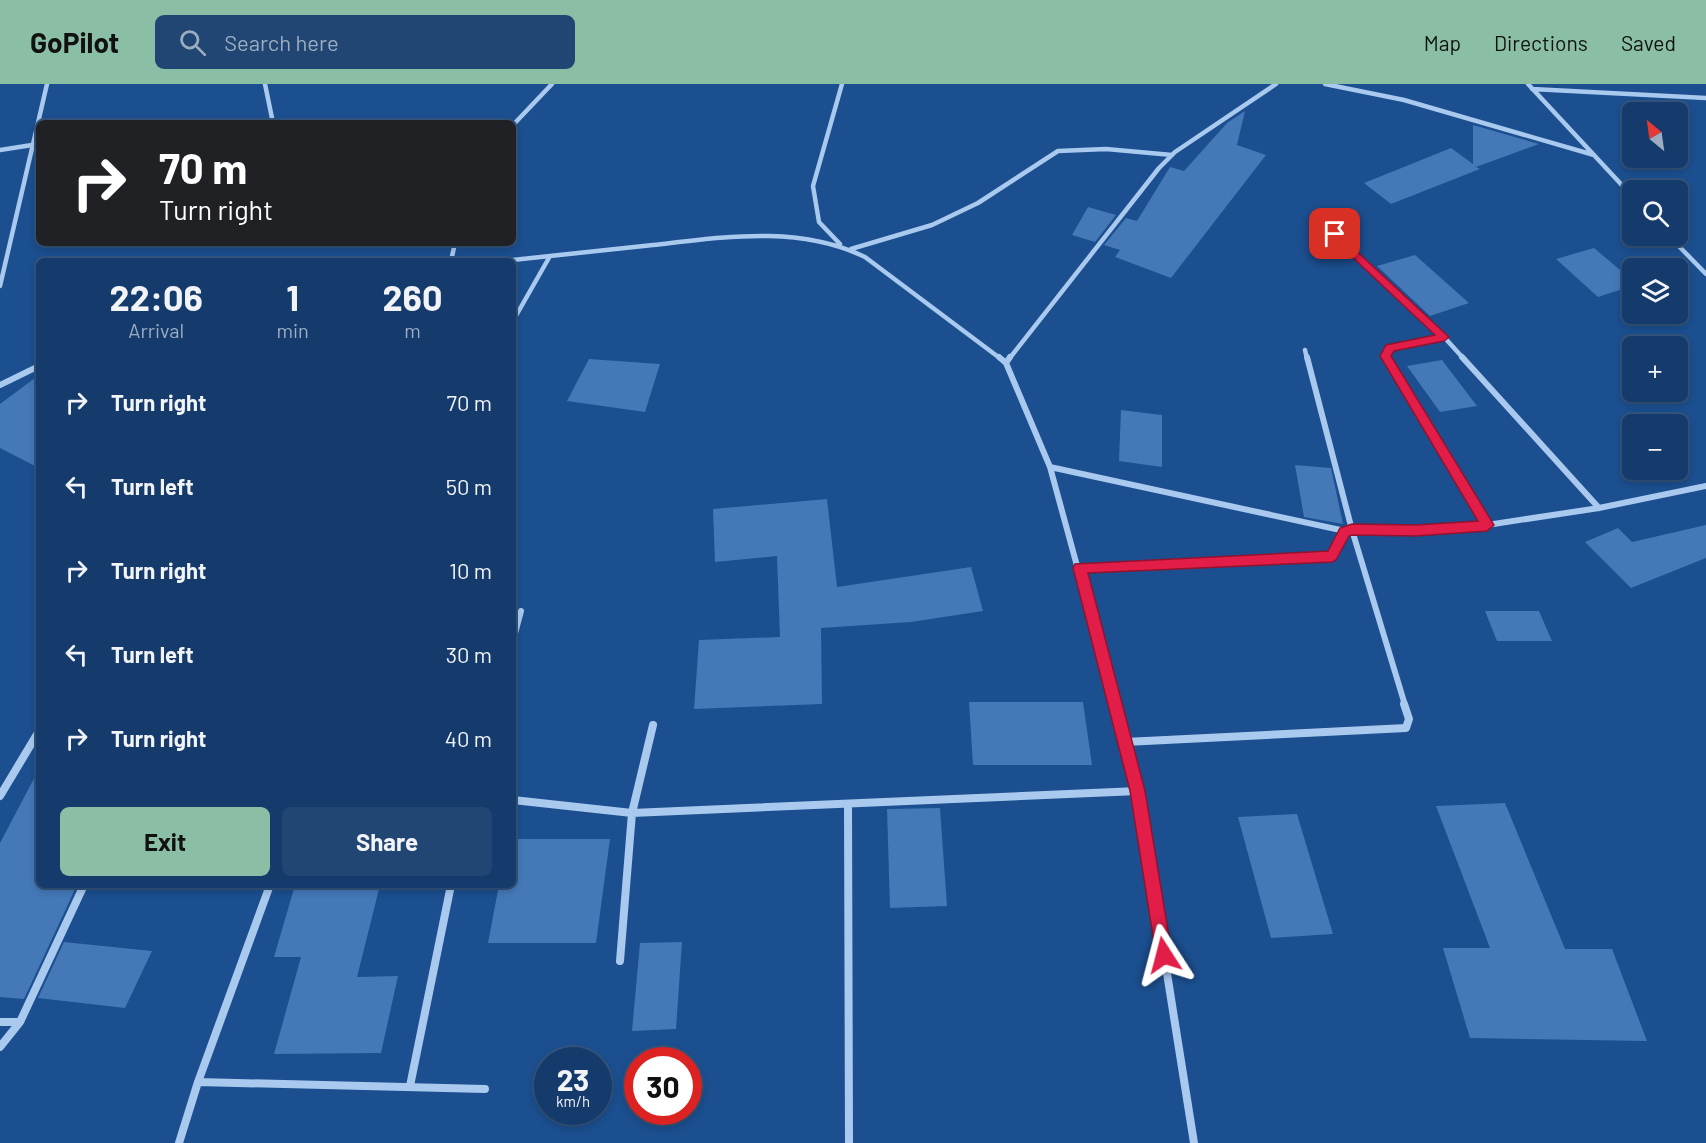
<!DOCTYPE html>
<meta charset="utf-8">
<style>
body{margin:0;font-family:Barlow,sans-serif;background:#214673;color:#f1f3f6;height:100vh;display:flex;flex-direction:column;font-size:22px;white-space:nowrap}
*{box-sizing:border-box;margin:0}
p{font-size:20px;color:#9dadc1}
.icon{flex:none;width:33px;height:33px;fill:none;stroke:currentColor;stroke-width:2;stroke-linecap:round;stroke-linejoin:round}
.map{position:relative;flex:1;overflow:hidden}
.details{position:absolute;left:36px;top:174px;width:480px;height:630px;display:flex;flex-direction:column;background:#143b6b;border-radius:9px;box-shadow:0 3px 9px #0003,0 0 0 2px #33557e}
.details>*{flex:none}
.guide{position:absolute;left:36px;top:36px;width:480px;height:126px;border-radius:9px;box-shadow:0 3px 9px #0003,0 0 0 2px #33557e;background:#202124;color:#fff;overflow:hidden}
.needle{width:39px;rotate:331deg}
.buttons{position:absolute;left:1622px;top:18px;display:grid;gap:12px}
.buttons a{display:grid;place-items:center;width:66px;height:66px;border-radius:9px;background:#143b6b;box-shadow:0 3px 9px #0003,0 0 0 2px #33557e;font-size:30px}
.speed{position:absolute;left:534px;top:963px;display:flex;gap:12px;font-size:30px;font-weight:700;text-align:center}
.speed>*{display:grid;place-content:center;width:78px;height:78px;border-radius:50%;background:#143b6b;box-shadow:0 3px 9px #0003,0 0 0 2px #33557e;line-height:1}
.speed small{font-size:15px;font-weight:400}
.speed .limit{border:9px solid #d22;background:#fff;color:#111}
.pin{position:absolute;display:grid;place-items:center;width:51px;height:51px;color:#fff;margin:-26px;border-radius:12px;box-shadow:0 3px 9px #0006}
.me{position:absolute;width:66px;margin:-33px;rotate:351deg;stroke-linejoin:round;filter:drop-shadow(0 0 4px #0008)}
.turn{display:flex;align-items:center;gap:21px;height:126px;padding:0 24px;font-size:27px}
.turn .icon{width:78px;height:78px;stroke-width:2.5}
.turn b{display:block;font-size:42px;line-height:51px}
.eta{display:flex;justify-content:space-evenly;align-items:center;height:102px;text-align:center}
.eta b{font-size:36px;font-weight:700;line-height:42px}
.primary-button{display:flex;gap:12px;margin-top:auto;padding:12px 24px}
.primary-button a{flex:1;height:69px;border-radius:9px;background:#8abfa5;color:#111;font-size:24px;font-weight:700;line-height:69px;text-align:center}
.primary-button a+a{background:#214673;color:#f1f3f6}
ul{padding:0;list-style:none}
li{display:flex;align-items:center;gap:18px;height:84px;padding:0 24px}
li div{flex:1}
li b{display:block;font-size:22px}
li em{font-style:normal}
header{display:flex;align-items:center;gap:36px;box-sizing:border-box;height:84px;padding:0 30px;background:#8abfa5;color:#111}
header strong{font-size:28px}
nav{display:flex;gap:33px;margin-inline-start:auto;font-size:21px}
.search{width:420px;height:54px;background:#214673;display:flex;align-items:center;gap:15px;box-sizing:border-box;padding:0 21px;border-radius:9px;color:#9dadc1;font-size:22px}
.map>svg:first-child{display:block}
.building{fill:#4478b7}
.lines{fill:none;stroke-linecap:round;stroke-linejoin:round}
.service{stroke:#a9c9ee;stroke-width:4.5}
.minor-far2{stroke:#a9c9ee;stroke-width:4.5}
.minor-far1{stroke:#a9c9ee;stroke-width:6}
.minor{stroke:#a9c9ee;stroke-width:8}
.route{fill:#e11d48;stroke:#92132f;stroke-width:1.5}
</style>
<header>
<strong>GoPilot</strong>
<div class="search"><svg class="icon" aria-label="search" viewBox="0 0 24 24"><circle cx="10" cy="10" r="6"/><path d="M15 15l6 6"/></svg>Search here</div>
<nav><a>Map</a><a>Directions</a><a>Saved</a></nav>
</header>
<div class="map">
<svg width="1706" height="1059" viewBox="0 0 1706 1059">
<rect width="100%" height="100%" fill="#1b4f8f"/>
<path class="building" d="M1245,27L1237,61L1266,71L1171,194L1115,173L1120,166L1104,161L1126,134L1137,137L1170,83L1184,87L1227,39Z
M1473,41L1539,60L1476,83L1480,85L1391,120L1364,99L1451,64L1473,80Z
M1088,123L1116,131L1095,158L1072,151Z
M1594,164L1632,196V202L1598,213L1556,175Z
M1415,171L1469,219L1430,232L1377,182Z
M589,275L660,280L645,328L567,317Z
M1442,276L1477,322L1440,328L1407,282Z
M39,291V384L0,364V320Z
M1121,326L1162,331V383L1119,377Z
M1295,381L1331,384L1343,440L1304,433Z
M827,415L837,503L971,483L983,527L911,538L821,544L822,620L694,625L699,556L780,553L777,472L715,478L713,425Z
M1706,441V474L1631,504L1585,458L1618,444L1632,458Z
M1485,527H1539L1552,557H1497Z
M969,618H1083L1092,681H973Z
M39,685V801H77L24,915L0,913V759Z
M1505,719L1565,865H1612L1647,957L1470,954L1443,864H1490L1436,722Z
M940,724L947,822L890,824L887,725Z
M1297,730L1333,850L1271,854L1238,733Z
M513,755H610L596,859H488L499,801H513Z
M295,801H380L357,893L398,892L381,969L274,970L301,873H274Z
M64,858L152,867L125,924L38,914Z
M682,858L676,945L632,947L640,859Z"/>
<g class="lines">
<path class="service" d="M1080,484L1332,472L1345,447"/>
<path class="minor-far2" d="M265,0L273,39
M1325,0L1404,16L1594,71
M1528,0L1632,112
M1532,5L1706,14
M513,41L552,0
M0,66L32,61
M1319,137L1444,253L1464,275
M1669,152L1706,190
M840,160L819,138L813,102L842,0
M851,165L932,141L978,119L1058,67L1106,65L1172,71
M451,177L455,159
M503,177C553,172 603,166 653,161C725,153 798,141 865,173L1001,275
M0,202L47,0
M513,237L550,172
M1305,266L1307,275
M1009,275L1159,84L1175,68L1276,0
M1388,275L1386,272L1390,264L1444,253"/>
<path class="minor-far1" d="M999,273L1006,279L1050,383L1115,621
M1307,273L1352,446L1405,621
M1387,273L1487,441
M1462,273L1599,424
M1006,279L1010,273
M0,301L39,282
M1050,383L1345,447L1487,441L1599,424L1706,402
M513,557L521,527"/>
<path class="minor" d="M1114,620L1138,707L1194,1059
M1125,658L1406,644L1409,635L1404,620
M0,712L39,647
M513,716L632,729L1138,707
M848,720L849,1059
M620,877L632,729L653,641
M0,938H20L0,963
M20,938L84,801
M198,998L485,1005
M410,1002L451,801
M179,1059L198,998L270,801"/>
</g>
<path class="route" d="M1335,147L1449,253L1444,257L1394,267L1391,272L1494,441L1487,447L1416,452L1352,451L1349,452L1336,476L1332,478L1088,489L1145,707L1172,871L1170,877L1164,880L1158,877L1156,871L1130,707L1073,484L1075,480L1328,467L1340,444L1352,440L1416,441L1478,437L1380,272L1386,261L1435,251L1331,153V148Z"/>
</svg>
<div class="buttons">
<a><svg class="needle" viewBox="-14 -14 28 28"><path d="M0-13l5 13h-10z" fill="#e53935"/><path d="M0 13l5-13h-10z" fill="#9dadc1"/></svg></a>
<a><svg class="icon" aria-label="search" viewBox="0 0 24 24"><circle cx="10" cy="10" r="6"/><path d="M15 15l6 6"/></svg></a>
<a><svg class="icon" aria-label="layers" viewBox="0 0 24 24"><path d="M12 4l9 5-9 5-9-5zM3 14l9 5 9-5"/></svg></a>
<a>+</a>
<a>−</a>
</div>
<div class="speed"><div>23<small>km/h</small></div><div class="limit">30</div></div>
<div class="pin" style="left:1335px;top:150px;background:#d93025"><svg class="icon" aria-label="arrive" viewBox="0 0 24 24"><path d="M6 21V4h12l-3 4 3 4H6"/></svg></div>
<svg class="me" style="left:1164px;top:871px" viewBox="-20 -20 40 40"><path d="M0-17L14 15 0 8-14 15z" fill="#e11d48" stroke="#fff" stroke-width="4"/></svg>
<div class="guide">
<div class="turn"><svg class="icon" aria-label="right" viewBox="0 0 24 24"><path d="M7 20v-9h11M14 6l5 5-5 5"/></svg><div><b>70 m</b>Turn right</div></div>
</div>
<section class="details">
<div class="eta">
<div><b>22:06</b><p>Arrival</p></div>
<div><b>1</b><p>min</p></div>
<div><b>260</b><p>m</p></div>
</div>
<ul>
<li><svg class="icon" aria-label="right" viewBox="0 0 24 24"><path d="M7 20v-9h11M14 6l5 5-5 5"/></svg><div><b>Turn right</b></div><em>70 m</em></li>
<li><svg class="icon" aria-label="left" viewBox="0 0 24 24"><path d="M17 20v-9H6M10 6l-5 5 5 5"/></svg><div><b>Turn left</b></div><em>50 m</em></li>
<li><svg class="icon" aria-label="right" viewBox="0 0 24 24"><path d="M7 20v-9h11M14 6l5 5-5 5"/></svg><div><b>Turn right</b></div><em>10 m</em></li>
<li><svg class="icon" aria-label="left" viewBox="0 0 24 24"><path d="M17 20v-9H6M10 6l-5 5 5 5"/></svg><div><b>Turn left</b></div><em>30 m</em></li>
<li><svg class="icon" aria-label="right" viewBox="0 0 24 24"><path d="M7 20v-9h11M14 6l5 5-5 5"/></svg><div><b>Turn right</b></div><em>40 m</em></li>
</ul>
<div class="primary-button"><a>Exit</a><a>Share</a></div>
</section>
</div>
